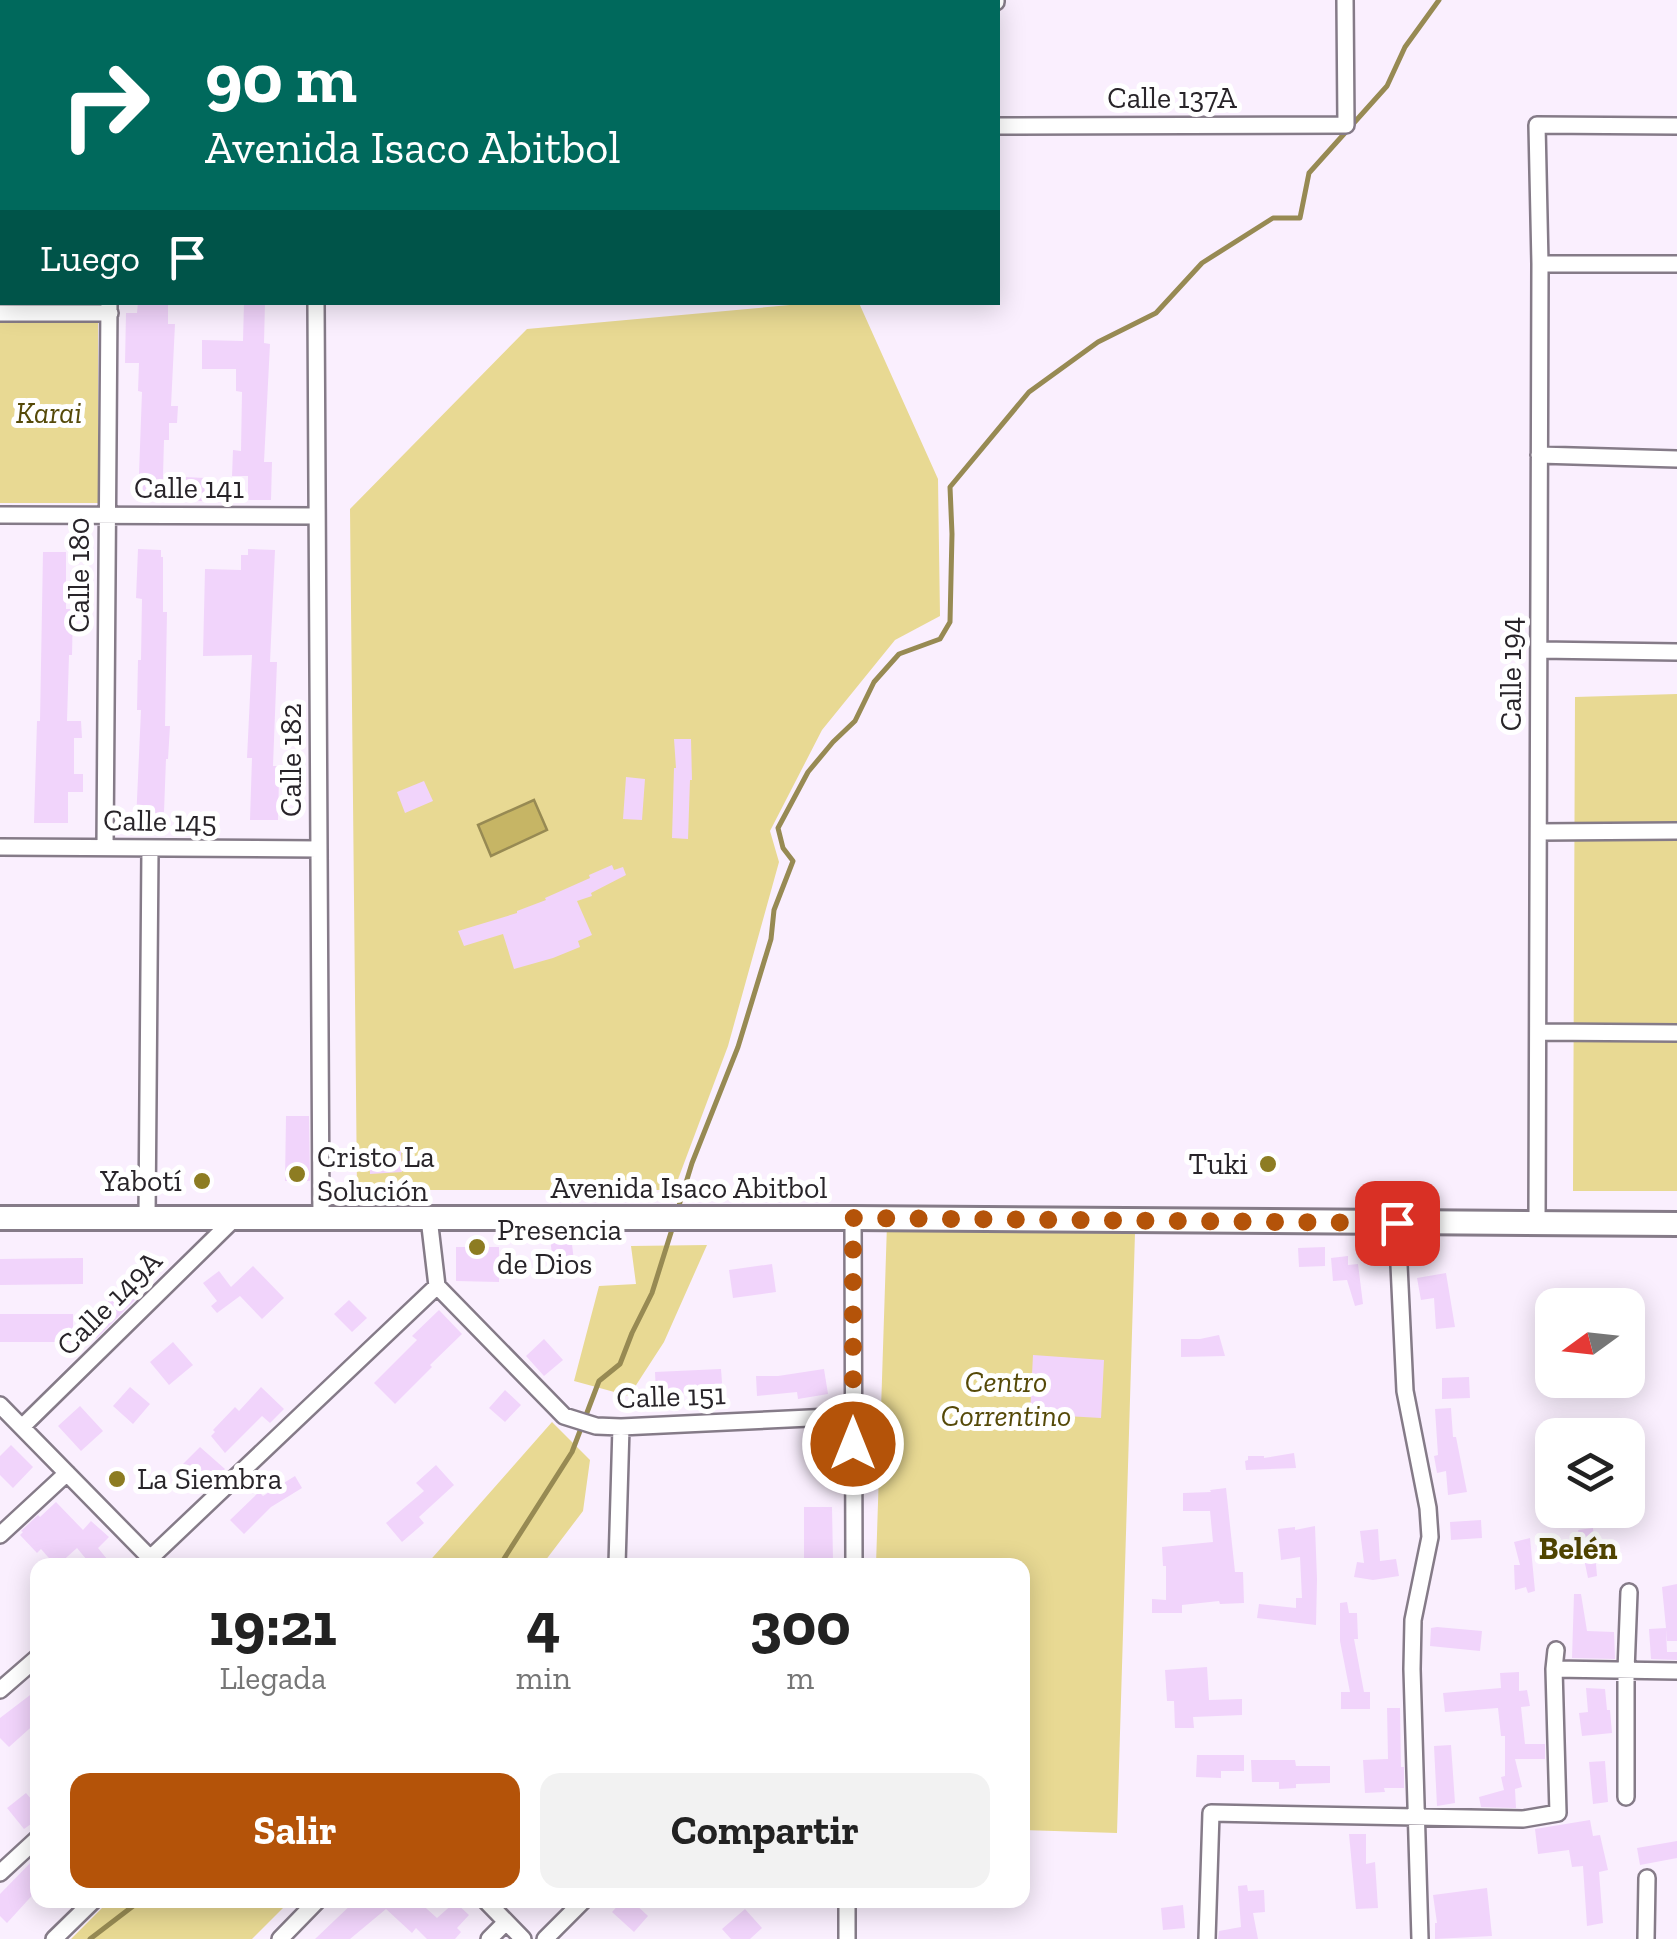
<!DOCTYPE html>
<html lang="es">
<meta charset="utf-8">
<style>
body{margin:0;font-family:"Zilla Slab",serif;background:#f2f2f2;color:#222;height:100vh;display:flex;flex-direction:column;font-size:38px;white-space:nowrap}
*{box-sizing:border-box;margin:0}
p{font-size:32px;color:#767676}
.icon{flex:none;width:55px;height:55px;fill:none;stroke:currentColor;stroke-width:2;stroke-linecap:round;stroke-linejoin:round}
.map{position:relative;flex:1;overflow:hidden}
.side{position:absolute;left:30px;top:1558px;width:1000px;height:350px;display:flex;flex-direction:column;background:#fff;border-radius:20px;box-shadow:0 5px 25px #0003}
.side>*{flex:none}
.top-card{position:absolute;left:0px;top:0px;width:1000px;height:305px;box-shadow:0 5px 25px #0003;background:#00695c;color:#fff;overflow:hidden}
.needle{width:65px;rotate:255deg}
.buttons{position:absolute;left:1535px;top:1288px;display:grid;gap:20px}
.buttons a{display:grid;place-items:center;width:110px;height:110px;border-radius:20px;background:#fff;box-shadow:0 5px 25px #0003;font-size:50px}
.pin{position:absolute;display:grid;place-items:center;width:85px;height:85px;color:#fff;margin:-42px;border-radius:20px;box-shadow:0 5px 15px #0006}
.me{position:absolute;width:110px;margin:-55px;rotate:0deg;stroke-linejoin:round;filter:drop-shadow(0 0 8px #0008)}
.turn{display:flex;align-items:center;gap:35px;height:210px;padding:0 40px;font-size:45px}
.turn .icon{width:130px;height:130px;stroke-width:2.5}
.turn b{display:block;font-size:70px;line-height:85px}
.then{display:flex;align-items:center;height:95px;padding:0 40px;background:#0003;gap:20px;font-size:38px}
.eta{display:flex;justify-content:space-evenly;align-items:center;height:170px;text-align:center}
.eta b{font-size:60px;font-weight:700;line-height:70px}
.action{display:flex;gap:20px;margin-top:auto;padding:20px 40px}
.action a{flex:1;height:115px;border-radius:20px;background:#b45309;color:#fff;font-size:40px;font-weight:700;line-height:115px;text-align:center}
.action a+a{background:#f2f2f2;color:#222}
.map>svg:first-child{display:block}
.green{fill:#e8d993}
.water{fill:#c6b565;stroke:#978a53;stroke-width:2.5}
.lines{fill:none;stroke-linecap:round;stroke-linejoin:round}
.stream{stroke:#978a53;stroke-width:5}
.building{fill:#f1d4fb}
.minor-casing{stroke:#857b88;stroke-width:20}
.secondary-casing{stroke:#857b88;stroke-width:28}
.minor{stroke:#fff;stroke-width:15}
.secondary{stroke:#fff;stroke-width:22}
.route{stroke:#b45309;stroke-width:18;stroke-dasharray:0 32.4}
.poi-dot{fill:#8d7c22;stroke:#fff;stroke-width:4}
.labels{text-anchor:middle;stroke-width:10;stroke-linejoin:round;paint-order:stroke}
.street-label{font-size:30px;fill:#282429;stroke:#fff}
.park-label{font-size:30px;font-style:italic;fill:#554908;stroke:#fff}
.poi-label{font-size:30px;fill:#282429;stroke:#fff;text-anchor:start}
.neighbourhood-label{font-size:32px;font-weight:bold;fill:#504400;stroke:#fff}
</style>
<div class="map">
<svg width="1677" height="1939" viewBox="0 0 1677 1939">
<rect width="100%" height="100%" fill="#faeffe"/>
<path class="green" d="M812,303H859L938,479L940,616L895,640L822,730L770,831L779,862L728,1046L674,1190H357L350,509L527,329Z
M0,323H98V503H0Z
M1677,694V1191H1573L1575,697Z
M887,1224L1135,1233L1117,1833L1023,1830L1022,1565H876Z
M707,1245L664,1342L629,1396L574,1381L599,1286L636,1284L631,1246Z
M552,1422L590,1460L583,1511L542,1565H426Z
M110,1900H291L252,1939H71Z"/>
<path class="water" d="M534,800L547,830L491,856L478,825Z"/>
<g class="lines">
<path class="stream" d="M677,1212L692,1163L738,1047L771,939L774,910L793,861L783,848L778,828L808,772L833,742L855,721L874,682L899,654L940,639L950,622L952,534L950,487L1029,392L1098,342L1156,313L1202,263L1273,218H1300L1309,173L1387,86L1405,47L1439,0
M500,1565L572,1452L599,1381L620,1364L632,1333L652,1293L674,1223
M90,1939L141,1900"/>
</g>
<path class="building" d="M138,302H168V324H175L171,406H178L177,423H169V440H164L163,476L205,478L204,501H138L142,392L138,391L139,363H125L126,313H137Z
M244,302H265L264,343L270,344L264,462H272L271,500H248V476H232L233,450L241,451L242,392L236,391V369H202V340L243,341Z
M138,549L161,550V557H163V612H167L165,726H170L168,759H166L164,812H159V822H136L141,710H137L138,660H141L142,599L136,598Z
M248,549L275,550L270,662H277L273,766H291L290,780L279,779L278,820H250L252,758H247L252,655L203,656L205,569L241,570V555H248Z
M43,552H66V609H73L72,655H69L67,721H81L82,738H74V774H83V792H68V823H34L37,721H40Z
M674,739H691L692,780H690L688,839L672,838L674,768H676Z
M626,777L645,779L642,820L623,819Z
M424,781L433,801L405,813L397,792Z
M612,865L614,870L623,867L626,875L591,893L592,896L577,901L592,935L578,941L580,947L553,958L514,969L503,934L464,946L458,931L517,913V911L546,900L545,898L590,878L589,875Z
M286,1116H309L310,1181H285Z
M401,1151L402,1172L370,1174L369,1152Z
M571,1236L574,1261L553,1263L550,1238Z
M456,1247H499V1282L456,1281Z
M1325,1247V1266L1299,1267L1298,1248Z
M1348,1256V1265L1358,1264L1363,1304L1355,1306L1347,1280L1333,1281L1331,1258Z
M83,1258V1284L0,1285V1259Z
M772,1264L776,1292L733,1298L729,1270Z
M253,1266L284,1298L262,1319L240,1296L217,1313L211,1306L217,1301L203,1283L219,1271L231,1287Z
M1446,1273L1455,1327L1436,1329L1434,1298L1421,1300L1417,1278Z
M123,1288L135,1300L96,1339L83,1324Z
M349,1300L367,1318L352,1332L334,1314Z
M439,1310L462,1334L430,1365L432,1367L395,1404L374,1383L417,1340L412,1336Z
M0,1314H73V1342H0Z
M1219,1335L1225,1356L1181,1357V1339H1200Z
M544,1339L563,1360L544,1376L526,1356Z
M173,1342L193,1365L169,1385L150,1362Z
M1033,1355L1104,1360L1101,1418L1030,1414Z
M721,1369L723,1396L695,1398V1393L656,1395L655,1372Z
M824,1369L828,1394L798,1399L797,1392L757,1396L756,1376H778Z
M1469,1377L1470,1398L1442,1399V1378Z
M130,1387L150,1404L133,1424L113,1406Z
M261,1387L284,1409L270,1423L262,1416L225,1453L211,1436L215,1432L213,1430L235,1407L239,1411Z
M505,1390L521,1405L505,1422L489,1408Z
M80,1406L103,1431L81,1451L58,1426Z
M1451,1408L1453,1437H1456L1467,1492L1448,1495L1446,1471L1437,1473L1434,1456L1438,1455L1435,1409Z
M11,1445L33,1467L13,1488L0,1475V1456Z
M200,1447L225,1469L205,1489L182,1465Z
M1294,1453L1296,1468L1246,1470L1245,1461L1248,1460V1456H1264V1458Z
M436,1465L454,1485L419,1517L424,1523L402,1542L386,1523L424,1491L416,1483Z
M295,1476L302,1488L271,1507L244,1534L230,1520L259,1492L263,1496Z
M1226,1488L1235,1572H1243L1244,1603L1220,1604L1219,1601L1182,1605V1613H1152V1599L1166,1600V1566H1163L1162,1547L1213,1542L1210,1511H1183V1493L1211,1492L1210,1490Z
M56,1502L83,1530L91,1521L109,1537L98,1548L112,1565H91L77,1548L58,1565H55L41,1549L37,1553L20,1535L23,1532L21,1531L38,1515L40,1517Z
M804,1507H832L833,1560H804Z
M1481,1520L1482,1538L1451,1540L1450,1522Z
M1315,1526L1317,1579L1316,1625L1257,1618L1259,1604L1296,1608V1598H1302L1300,1557L1281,1560L1278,1529L1295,1527V1530Z
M1593,1528L1597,1576L1588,1578L1578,1530Z
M1378,1529L1380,1561L1396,1559L1399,1576L1373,1580L1354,1577L1357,1562L1364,1563L1360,1531Z
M1530,1538L1535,1591L1528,1593L1526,1587L1515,1590L1514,1565H1520L1514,1542Z
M1677,1584V1641H1667L1666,1629L1667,1652H1677V1660L1651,1659L1649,1629L1666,1628L1662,1587Z
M1574,1594H1581L1587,1631L1614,1632L1615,1659L1572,1658Z
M1347,1602L1349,1613H1357L1358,1639H1354L1364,1692H1370V1709H1341V1692H1350L1340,1641V1603Z
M1437,1627L1482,1631L1480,1651L1430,1646L1431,1628Z
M1207,1667L1209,1700L1242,1699V1715L1193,1717L1194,1728H1175L1174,1701H1167L1165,1670Z
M1519,1672V1691L1527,1690L1530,1706L1521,1707L1525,1744H1545V1759H1515L1522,1787L1515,1789L1516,1808L1481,1807L1479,1797L1504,1790L1501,1777L1505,1776V1736H1501L1498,1708L1445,1712L1443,1693L1501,1688L1500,1673Z
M1586,1688L1605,1689L1607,1710H1610L1612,1733L1582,1736L1579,1713L1588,1712Z
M38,1689V1721L9,1747L0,1738V1718Z
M1387,1708H1400L1401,1767H1404V1788H1384L1385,1792L1365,1793L1363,1760L1388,1759Z
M1451,1745L1455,1803L1437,1806L1434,1746Z
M1197,1755H1244V1771H1221V1778L1196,1777Z
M1251,1760H1295L1296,1766H1330V1783L1296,1784V1788L1279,1789V1782H1252Z
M1605,1761L1608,1802L1593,1804L1589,1762Z
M26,1793L38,1807V1819L24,1829L7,1808Z
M1590,1820L1593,1836L1600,1835L1608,1870L1599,1872L1603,1923L1587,1926L1583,1866L1572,1867L1569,1850L1538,1854L1535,1829Z
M1349,1834H1366V1864L1375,1862L1378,1908L1356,1909Z
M1677,1841V1858L1640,1865L1637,1848Z
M38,1855V1889L7,1923L0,1916V1894Z
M1247,1885L1248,1891L1264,1890L1265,1912L1253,1913L1258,1939H1218L1219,1931L1241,1927L1238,1886Z
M1487,1888L1492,1936L1435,1939V1923H1437L1433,1895Z
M356,1900H417L437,1918L455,1902L469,1915L457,1928L461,1932L455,1939H427L416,1928L412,1933L386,1909L350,1939H315Z
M623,1900H631L648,1916L634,1932L612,1912Z
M1183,1905L1185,1928L1163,1930L1161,1908Z
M745,1909L762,1928L750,1939H731L722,1929Z"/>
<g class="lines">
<g class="minor-casing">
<path id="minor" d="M20,0V2
M338,0V2
M672,0V2
M996,0V2
M998,126L1346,125L1345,0
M0,128H2
M1540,264H1677
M316,302L321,1218
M0,313H110
M1539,455L1677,459
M0,515L317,516
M1539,650L1677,652
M1539,832L1677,831
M0,847L319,849
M105,847L109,302
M1538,1032L1677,1033
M147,1218L150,849
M429,1218L437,1286L564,1416L596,1426L621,1427L852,1416
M853,1218L854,1565
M1397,1223L1405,1391L1428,1508L1430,1537L1413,1620L1412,1669L1420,1939
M1537,1223L1540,264L1537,125L1677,126
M0,1405L157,1565
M22,1427L235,1218
M0,1535L67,1473
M143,1565L437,1286
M617,1565L621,1427
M1554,1669L1677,1671
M0,1690L38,1657
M1626,1797V1671L1629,1592
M0,1873L38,1838
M485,1900L523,1939
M847,1900V1939
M54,1939L94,1900
M280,1939L318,1900
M489,1939L506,1922
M545,1939L584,1900
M1207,1939L1211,1813L1523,1819L1558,1813L1554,1669L1556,1650
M1646,1939L1647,1878"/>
</g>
<g class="secondary-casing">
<path id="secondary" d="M0,1218H853L1677,1224"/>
</g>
<use href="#minor" class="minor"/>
<use href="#secondary" class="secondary"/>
</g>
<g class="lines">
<path class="route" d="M853,1444V1218L1397,1223"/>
</g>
<g class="poi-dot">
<circle cx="1268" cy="1164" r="10"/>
<circle cx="297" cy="1174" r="10"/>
<circle cx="202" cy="1181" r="10"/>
<circle cx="477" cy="1247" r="10"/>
<circle cx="117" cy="1479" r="10"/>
</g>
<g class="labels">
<g class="street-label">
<text x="1172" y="108">Calle 137A</text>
<text x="189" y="498">Calle 141</text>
<text transform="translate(79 575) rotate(-90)" y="10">Calle 180</text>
<text transform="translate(1511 674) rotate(-90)" y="10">Calle 194</text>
<text transform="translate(291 760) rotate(-90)" y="10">Calle 182</text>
<text transform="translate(160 821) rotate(1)" y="10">Calle 145</text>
<text x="689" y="1198">Avenida Isaco Abitbol</text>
<text transform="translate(109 1303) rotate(-45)" y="10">Calle 149A</text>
<text transform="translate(671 1396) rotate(-2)" y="10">Calle 151</text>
</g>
<g class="park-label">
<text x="49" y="423">Karai</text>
<text x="1006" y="1392">Centro<tspan x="1006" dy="34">Correntino</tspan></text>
</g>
<g class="poi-label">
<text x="317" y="1167">Cristo La<tspan x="317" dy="34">Solución</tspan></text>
<text x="1248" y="1174" text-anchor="end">Tuki</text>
<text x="182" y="1191" text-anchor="end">Yabotí</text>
<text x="497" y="1240">Presencia<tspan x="497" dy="34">de Dios</tspan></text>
<text x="137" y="1489">La Siembra</text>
</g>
<g class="neighbourhood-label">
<text x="1578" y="1559">Belén</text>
</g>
</g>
</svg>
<div class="buttons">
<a><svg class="needle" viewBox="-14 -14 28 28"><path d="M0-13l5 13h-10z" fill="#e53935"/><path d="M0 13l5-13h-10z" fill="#767676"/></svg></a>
<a><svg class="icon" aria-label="layers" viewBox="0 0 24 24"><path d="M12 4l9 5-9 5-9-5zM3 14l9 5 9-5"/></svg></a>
</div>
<div class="pin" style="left:1397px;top:1223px;background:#d93025"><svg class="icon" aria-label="arrive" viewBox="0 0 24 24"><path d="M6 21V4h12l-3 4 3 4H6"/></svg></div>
<svg class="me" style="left:853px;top:1444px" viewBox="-20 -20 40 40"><circle r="17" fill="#b45309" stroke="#fff" stroke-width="3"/><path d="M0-11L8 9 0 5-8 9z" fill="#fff"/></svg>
<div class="top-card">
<div class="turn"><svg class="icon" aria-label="right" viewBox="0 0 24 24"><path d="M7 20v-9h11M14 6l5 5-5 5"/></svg><div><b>90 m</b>Avenida Isaco Abitbol</div></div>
<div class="then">Luego<svg class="icon" aria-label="arrive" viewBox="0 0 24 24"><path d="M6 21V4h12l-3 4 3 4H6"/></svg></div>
</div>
<section class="side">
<div class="eta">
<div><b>19:21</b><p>Llegada</p></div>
<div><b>4</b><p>min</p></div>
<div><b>300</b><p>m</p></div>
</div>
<div class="action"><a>Salir</a><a>Compartir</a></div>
</section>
</div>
